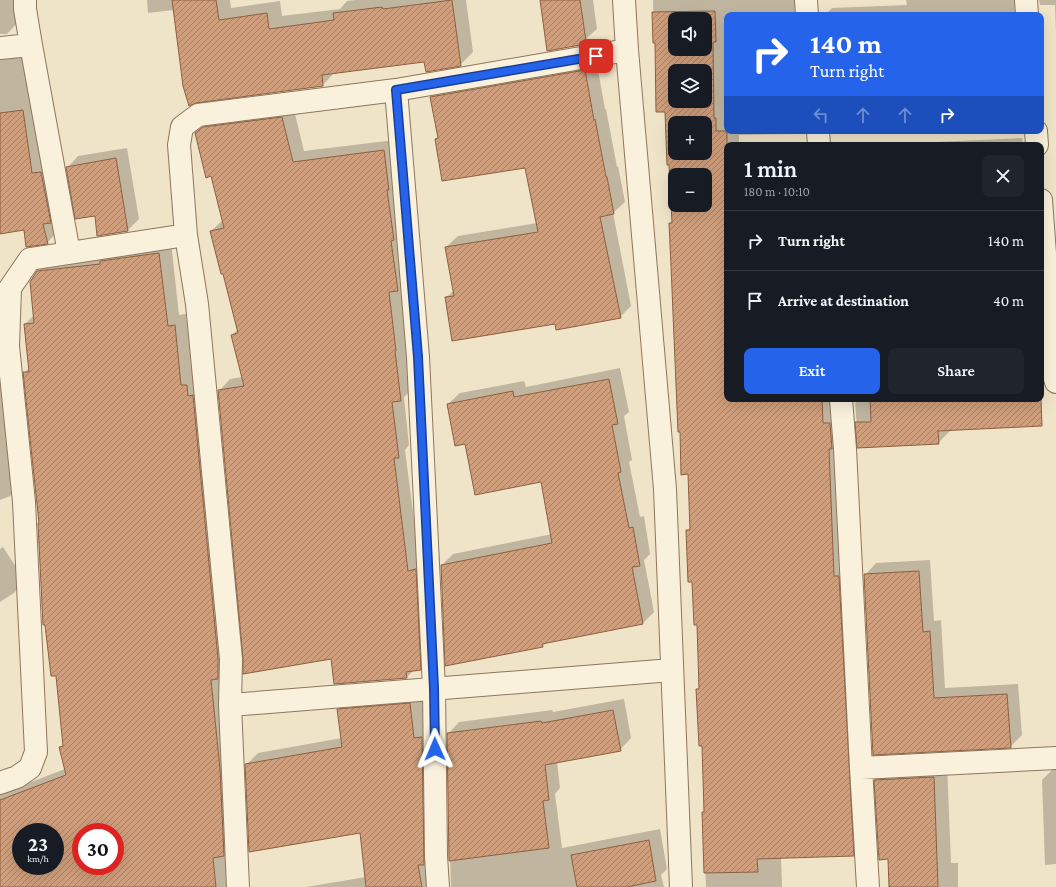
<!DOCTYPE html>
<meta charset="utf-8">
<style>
body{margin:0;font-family:"Crimson Pro",serif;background:#20242c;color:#f1f3f6;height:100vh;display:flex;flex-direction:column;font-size:15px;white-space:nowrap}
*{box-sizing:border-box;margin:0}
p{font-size:13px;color:#9ea1a6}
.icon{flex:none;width:22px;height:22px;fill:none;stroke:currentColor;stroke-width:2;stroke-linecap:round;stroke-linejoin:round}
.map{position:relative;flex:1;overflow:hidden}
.drawer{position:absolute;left:724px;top:142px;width:320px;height:260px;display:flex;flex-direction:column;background:#171b24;border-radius:8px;box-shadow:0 4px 16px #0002}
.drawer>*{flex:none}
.guide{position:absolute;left:724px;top:12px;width:320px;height:122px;border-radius:8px;box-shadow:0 4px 16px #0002;background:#2563eb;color:#fff;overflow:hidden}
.buttons{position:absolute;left:668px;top:12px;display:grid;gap:8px}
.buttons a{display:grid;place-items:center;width:44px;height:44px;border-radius:8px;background:#171b24;box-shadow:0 4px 16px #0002;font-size:20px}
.speed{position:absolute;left:12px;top:823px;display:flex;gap:8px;font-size:20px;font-weight:700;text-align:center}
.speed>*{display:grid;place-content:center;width:52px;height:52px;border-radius:50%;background:#171b24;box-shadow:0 4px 16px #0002;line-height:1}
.speed small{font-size:10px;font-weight:400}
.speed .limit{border:6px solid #d22;background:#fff;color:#111}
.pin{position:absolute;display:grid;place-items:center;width:34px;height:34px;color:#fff;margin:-17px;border-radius:8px;box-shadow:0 2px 6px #0006}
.me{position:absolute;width:44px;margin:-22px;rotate:359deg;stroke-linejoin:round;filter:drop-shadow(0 0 3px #0008)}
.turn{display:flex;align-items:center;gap:14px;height:84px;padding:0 20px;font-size:18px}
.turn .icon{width:52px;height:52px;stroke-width:2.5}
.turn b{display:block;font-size:28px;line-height:34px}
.lanes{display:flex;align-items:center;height:38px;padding:0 20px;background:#0003;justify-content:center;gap:20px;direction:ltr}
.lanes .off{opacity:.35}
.round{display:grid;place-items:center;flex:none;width:42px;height:42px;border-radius:8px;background:#20242c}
.headline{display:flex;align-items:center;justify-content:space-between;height:68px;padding:0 20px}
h1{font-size:24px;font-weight:600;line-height:30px}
.button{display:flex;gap:8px;margin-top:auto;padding:8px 20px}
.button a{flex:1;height:46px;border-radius:8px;background:#2563eb;color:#fff;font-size:16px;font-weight:600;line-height:46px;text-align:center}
.button a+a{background:#20242c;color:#f1f3f6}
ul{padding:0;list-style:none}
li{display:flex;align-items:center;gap:12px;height:60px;padding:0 20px;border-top:1px solid #363941}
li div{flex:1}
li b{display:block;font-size:15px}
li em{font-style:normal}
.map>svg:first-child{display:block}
.shadow{fill:#0003;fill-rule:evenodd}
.building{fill:url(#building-hatch);stroke:#8d5f41;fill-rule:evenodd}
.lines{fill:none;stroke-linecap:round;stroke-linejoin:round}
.minor-casing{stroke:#8d765c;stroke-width:24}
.minor{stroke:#faf1dc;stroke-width:22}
.route-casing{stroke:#184099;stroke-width:10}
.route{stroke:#2563eb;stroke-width:7}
</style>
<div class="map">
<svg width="1056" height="887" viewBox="0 0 1056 887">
<defs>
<pattern id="building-hatch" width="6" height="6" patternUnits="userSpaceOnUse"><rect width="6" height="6" fill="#cf9f7d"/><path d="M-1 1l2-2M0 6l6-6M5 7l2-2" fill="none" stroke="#a98266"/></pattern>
</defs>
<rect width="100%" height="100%" fill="#f0e4c8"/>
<path class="shadow" d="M0,0H19V21L7,34H0Z
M147,0H230L231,8L280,1L282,16L340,9L347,1L356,0H466L473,52L460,65L425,61L335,72L323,85L174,10L148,13Z
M541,0H593L597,29L580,44Z
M653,0H803L814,14L820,15H727V131H800L796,134L739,135V145H727V399H842L866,842L853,855L781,857L782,887H706L703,813L705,810L703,745L697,689L700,687L698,624L687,531L691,526L689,473L681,431L670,223L673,221L666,111L656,42H654ZM675,19H705V49H675ZM675,71H705V101H675ZM675,123H705V153H675ZM675,175H705V205H675Z
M906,0H1020L1017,15H821L827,13L832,8L907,5Z
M1039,0H1056V35L1055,5H1040Z
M0,38L22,48L30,99L35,98L59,230L47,243L25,228L0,233Z
M596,59L605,109H606L617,167L618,166L625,202L613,213L631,306L620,317L555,323L446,298L454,290L446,247L458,236L537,223L526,167L436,139L438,137L431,97L443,86Z
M293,106L304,151L395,140L408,278L401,286L412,389L404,397L409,445L405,450L432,658L420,669L414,670L406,678L331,658H244L219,391L230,379L242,377L232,335L238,329L224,272L211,231L223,220L212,175L196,133L208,122Z
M1022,138L1023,145H930L934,142Z
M127,148L139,219L128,230L98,235L95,215L67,168L78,156Z
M171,242L179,315L186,314L192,374H198L235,844L225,854L228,887H2L0,883V794L65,769L60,748L64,744L50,517L24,373L30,367L25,324L34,315L38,271L50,260ZM21,832H55V866H21ZM81,832H115V866H81Z
M620,368L629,412L624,416L632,460L629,462L640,517L644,516L650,554L644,560L654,612L643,623L547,642L543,646L442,565L453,554L552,534L541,481L466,443L448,404L460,393L524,381L526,387Z
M0,385L16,427L22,485L10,496L0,500Z
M855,399H938L951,430L938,443L858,447Z
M3,547L25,581L14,593L0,602V549Z
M930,560L934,621L941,620L945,688L1018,684L1022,735L1010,747L874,754L865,575L876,563Z
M421,692L444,887H306L366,877L360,832L246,765L258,753L342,738L338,709L349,698Z
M624,699L631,738L620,750L557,762L560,788L555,794L562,848L660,829L667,869L661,875L664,887H451L450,855L448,734L459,722L552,710L553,712Z
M947,763L951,863H958V887H890L889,858L875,780L889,766Z
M1053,769H1056V864L1045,865L1042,780Z"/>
<path class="building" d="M172,0H216L219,20L267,13L269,29L334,20L333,13L382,7L383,9L452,0L461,66L426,72L424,62L322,75L323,86L196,103L189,106L183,86Z
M540,0H580L586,41L580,42V45L547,51Z
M715,11L716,42H713L714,118H716V131H727V399H822L823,423H830L832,449H829L834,576H839L854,856L757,859L758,872L704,873L702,812H704L702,746H699L696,689H699L697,625H694L692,582H688L686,530H690L688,474L681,475L680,432H678L671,266L669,223H672L669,165H667L665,112H656L655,43H653L652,12ZM675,19H705V49H675ZM675,71H705V101H675ZM675,123H705V153H675ZM675,175H705V205H675Z
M585,70L594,120L595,119L606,177H607L614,214L600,217L621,318L556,330L555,324L452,341L445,297L454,296L445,247L538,232L525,168L442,181L435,139L438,138L430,97Z
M23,110L32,173L41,172L51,223L43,224L48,244L26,247L24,230L0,234V113Z
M282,117L293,162L384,150L389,190H387L394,240L391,241L398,291L389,292L396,351H395L401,401L392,402L399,458H394L408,571L416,569L421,670L406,672L407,678L334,684L331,659L243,674V658L218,390L244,386L231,335L238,333L223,274H221L210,231L224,228L211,176L206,178L195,133L203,127Z
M116,158L128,231L97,236L95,216L75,219L66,167Z
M159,253L168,326L175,325L181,385H187L188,396L193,395L218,659V679L211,680L220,769L224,856L213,858L216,887H0V800L66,775L59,747L63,746L56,676H51L45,625H43L38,523H39L23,372H29L24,324L34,323L30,282L37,271L100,264V261ZM21,832H55V866H21ZM81,832H115V866H81Z
M609,379L618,424L612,425L621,472L618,473L629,528L633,527L640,566L632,567L643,624L542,644L543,647L445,666L441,565L552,543L541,482L475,495L465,444L455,446L447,404L513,391L514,397Z
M870,399H1041L1042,426L938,431L939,444L857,448L855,422H871Z
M919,571L923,632L930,631L934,698L1007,694L1011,748L873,755L864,574Z
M410,703L414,738L422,737L424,865H418L422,887H366L360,833L249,852L245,764L342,747L337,709Z
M613,710L621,751L545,765L549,800L543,801L549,848L449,861L447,733L541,721L542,723Z
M934,777L938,887H889L888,859L879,860L874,780Z
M649,840L656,881L627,887H577L571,855Z"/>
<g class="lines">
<g class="minor-casing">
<path id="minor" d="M25,0V9L31,45L69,253
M624,0L627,50L665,489L681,887
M806,0L807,15
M1026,0L1027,15
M0,48L31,45
M818,131L819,145
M1036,131L1037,145
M1041,200L1054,375L1056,382
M0,349L8,346L10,288L30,259L186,235
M841,399L845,449L861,768L868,887
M230,705L672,670
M861,768L1056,758
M0,783L17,777L30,768L36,752L24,502L8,346
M238,887L230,705L231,659L197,304L186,235L179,145L182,127L198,115L396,90
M438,887L436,856L434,688L418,357L396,90L627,50"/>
</g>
<use href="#minor" class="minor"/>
</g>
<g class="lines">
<g class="route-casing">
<path id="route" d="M435,749L434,688L418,357L396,90L596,56"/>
</g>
<use href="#route" class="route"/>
</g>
</svg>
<div class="buttons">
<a><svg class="icon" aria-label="sound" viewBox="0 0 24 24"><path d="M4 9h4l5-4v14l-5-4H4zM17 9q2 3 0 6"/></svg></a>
<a><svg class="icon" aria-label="layers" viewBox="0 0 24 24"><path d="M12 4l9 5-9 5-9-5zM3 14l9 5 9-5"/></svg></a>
<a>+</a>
<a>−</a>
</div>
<div class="speed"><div>23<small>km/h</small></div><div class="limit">30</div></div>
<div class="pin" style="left:596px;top:56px;background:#d93025"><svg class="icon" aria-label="arrive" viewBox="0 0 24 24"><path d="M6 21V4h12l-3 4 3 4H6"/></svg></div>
<svg class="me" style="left:435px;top:749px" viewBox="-20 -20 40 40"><path d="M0-17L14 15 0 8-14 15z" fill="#2563eb" stroke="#fff" stroke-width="4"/></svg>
<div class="guide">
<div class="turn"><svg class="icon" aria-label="right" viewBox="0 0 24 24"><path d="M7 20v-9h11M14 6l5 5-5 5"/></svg><div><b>140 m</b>Turn right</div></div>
<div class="lanes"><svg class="icon off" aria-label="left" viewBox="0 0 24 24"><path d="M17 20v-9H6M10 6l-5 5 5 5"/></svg><svg class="icon off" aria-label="ahead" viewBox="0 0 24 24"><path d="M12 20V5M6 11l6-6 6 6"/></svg><svg class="icon off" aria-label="ahead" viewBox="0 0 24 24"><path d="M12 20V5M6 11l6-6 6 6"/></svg><svg class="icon" aria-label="right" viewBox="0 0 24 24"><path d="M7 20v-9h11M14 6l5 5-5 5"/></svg></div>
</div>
<section class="drawer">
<div class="headline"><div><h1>1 min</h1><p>180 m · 10:10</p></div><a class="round"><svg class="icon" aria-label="close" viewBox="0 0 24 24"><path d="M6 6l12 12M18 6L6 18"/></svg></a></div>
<ul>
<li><svg class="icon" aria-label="right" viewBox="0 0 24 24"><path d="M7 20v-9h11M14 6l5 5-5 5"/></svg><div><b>Turn right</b></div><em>140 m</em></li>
<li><svg class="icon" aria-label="arrive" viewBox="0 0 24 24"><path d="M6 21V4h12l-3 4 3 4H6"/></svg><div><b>Arrive at destination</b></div><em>40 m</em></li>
</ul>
<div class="button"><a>Exit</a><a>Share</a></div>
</section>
</div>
